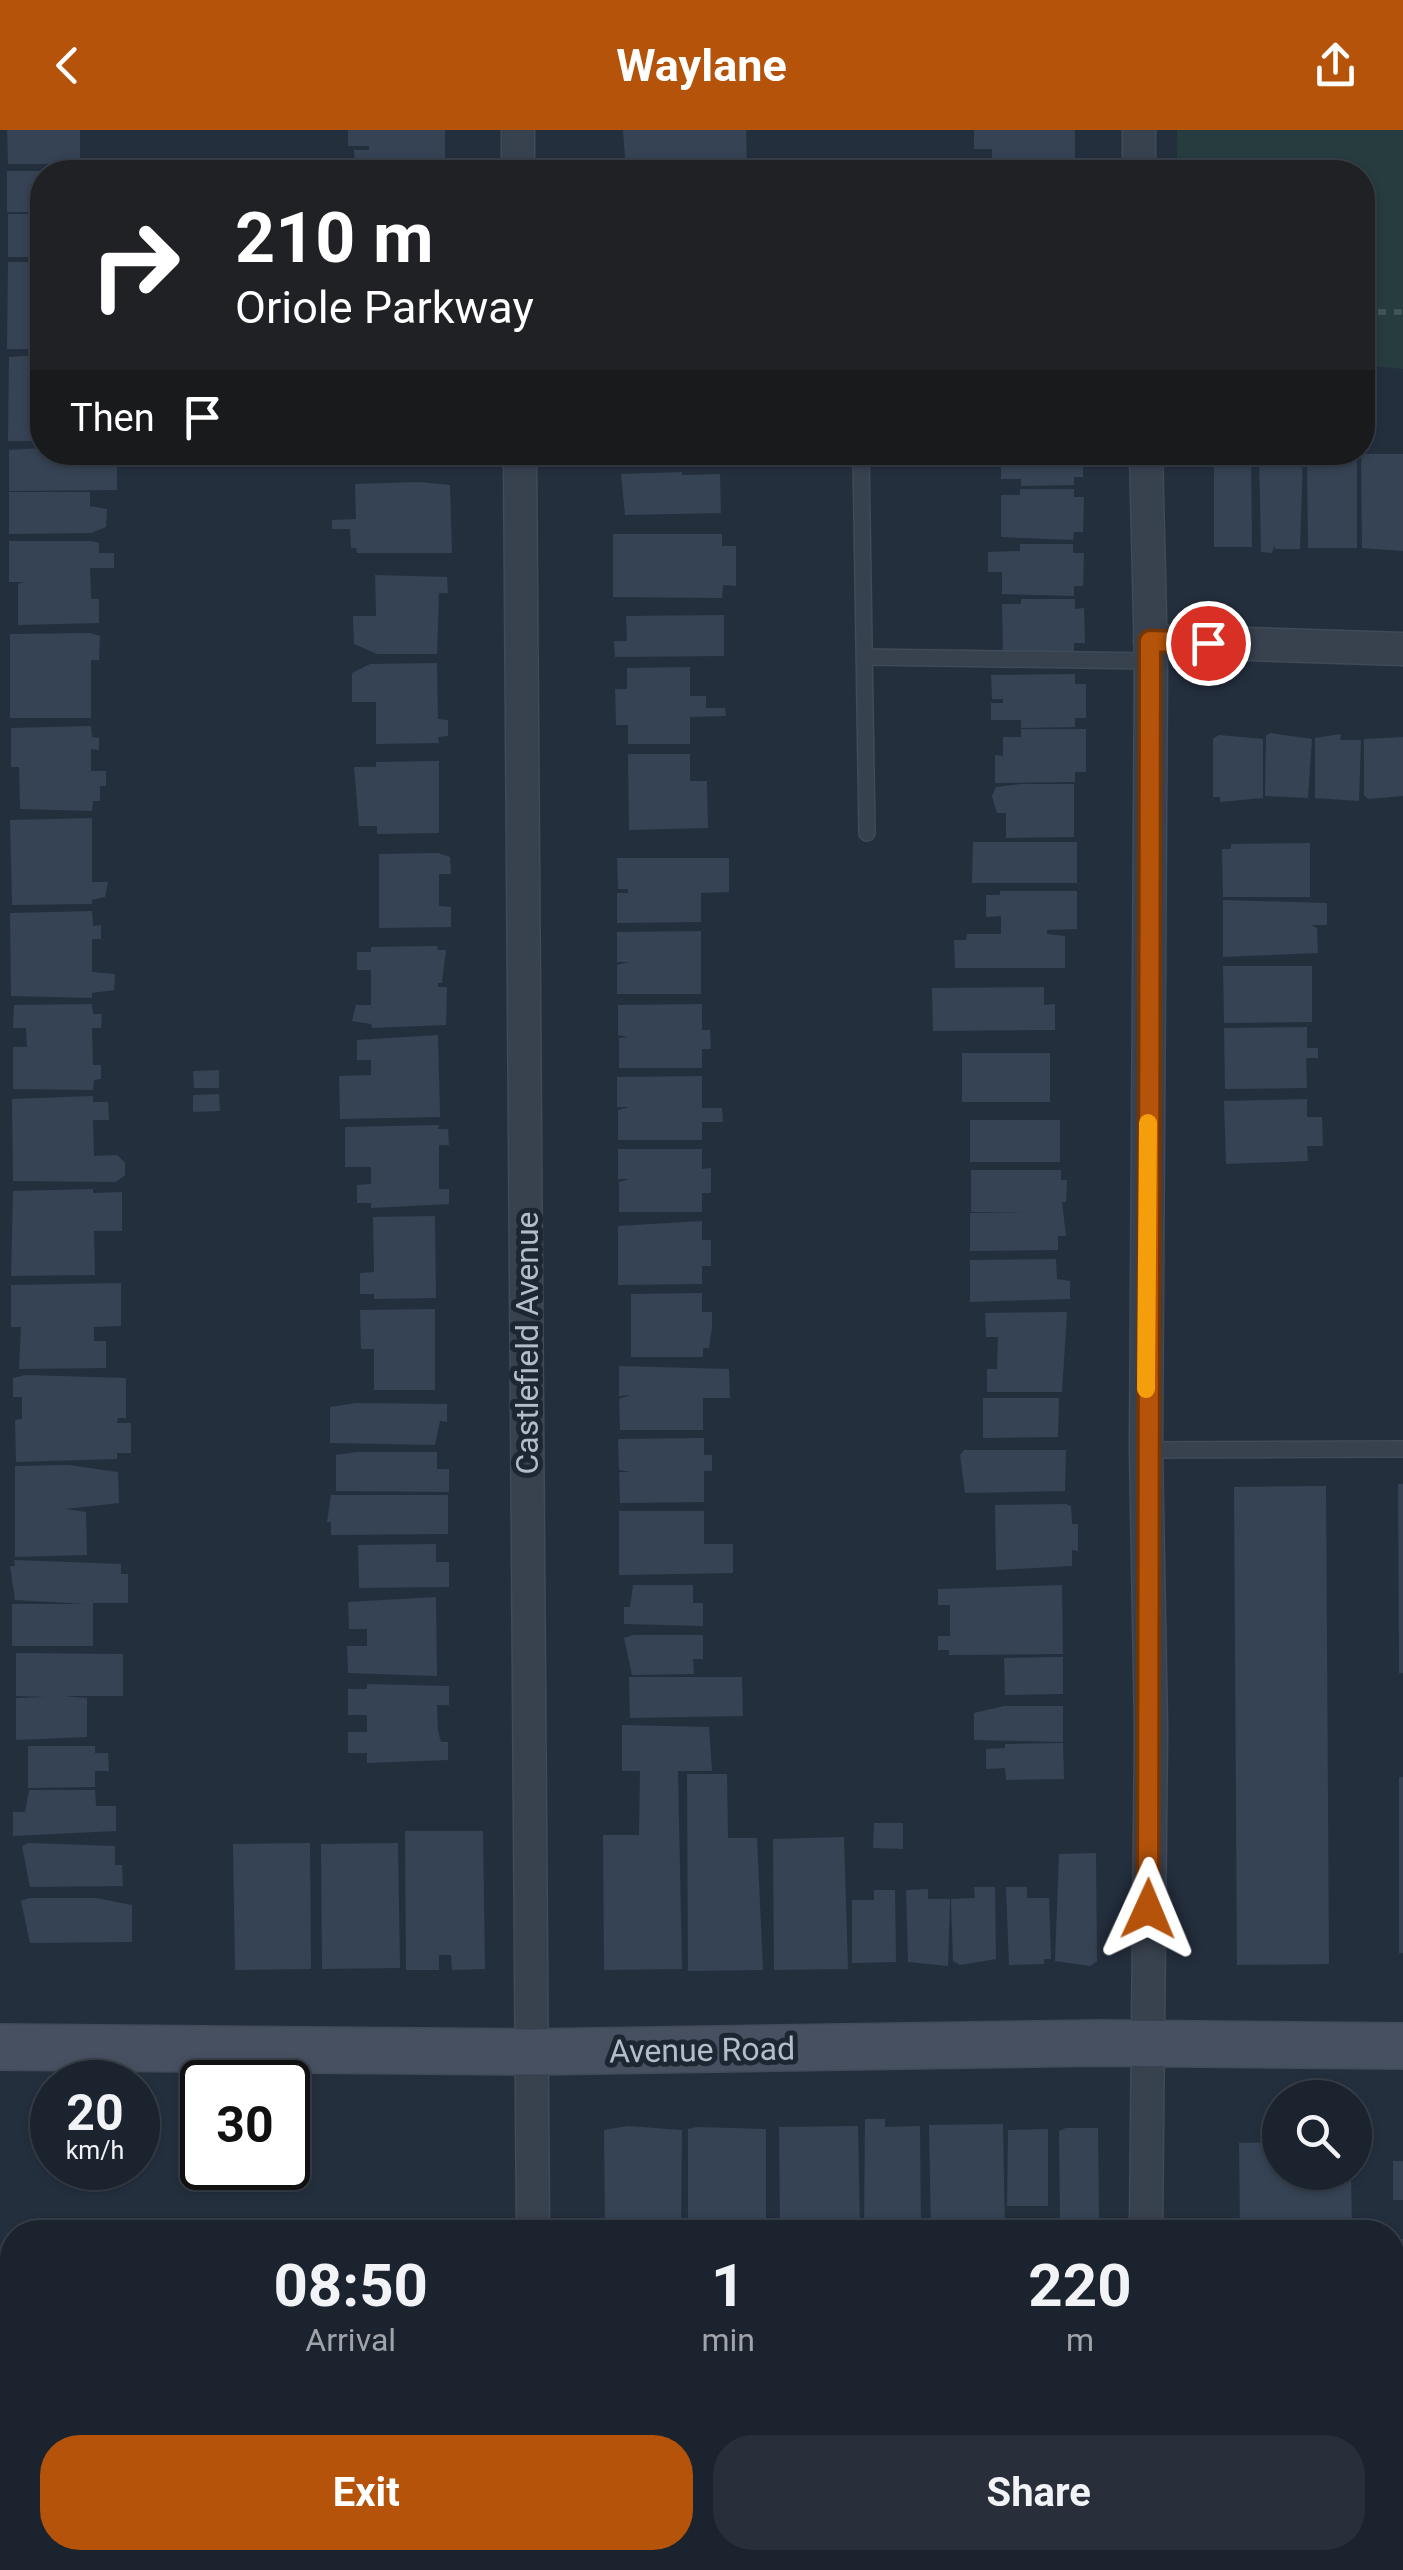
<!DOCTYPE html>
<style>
body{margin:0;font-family:Roboto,sans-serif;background:#282f3a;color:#f1f3f6;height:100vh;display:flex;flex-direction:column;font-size:38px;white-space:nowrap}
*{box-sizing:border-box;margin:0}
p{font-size:32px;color:#a0a4aa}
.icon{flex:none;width:55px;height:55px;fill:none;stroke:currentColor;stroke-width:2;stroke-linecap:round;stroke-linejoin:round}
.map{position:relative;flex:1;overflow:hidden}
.details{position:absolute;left:0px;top:2090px;width:1405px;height:350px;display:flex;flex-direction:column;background:#1b232e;border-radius:40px 40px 0 0;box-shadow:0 2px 8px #0004,0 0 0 2px #39404a}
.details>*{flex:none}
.top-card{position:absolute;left:30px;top:30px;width:1345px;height:305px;border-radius:40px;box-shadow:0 2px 8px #0004,0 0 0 2px #39404a;background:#202124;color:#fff;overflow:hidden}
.buttons{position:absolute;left:1262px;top:1950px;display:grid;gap:20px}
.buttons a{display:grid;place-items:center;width:110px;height:110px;border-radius:50%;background:#1b232e;box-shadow:0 2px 8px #0004,0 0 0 2px #39404a;font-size:50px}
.speed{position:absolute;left:30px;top:1930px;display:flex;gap:20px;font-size:50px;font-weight:700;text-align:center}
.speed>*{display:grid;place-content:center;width:130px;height:130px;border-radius:50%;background:#1b232e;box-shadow:0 2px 8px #0004,0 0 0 2px #39404a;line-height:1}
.speed small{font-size:25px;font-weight:400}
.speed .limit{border:5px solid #111;border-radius:15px;background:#fff;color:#111}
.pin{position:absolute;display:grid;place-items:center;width:85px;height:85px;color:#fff;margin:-42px;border:5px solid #fff;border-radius:50%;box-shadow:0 2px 10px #0007}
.me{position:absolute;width:110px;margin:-55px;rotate:1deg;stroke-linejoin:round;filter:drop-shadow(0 0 8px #0008)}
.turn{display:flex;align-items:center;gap:35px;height:210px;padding:0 40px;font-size:45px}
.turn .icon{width:130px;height:130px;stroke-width:2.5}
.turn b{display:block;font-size:70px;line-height:85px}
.then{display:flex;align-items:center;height:95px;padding:0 40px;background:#0003;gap:20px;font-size:38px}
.eta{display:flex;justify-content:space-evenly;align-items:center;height:170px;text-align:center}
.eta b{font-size:60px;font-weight:700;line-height:70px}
.cta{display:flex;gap:20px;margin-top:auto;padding:20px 40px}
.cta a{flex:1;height:115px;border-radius:40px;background:#b45309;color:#fff;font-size:40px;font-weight:700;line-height:115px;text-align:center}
.cta a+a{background:#282f3a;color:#f1f3f6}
header{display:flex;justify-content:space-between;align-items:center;height:130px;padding:0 40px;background:#b45309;color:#fff;font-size:45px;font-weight:700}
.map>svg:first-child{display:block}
.green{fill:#263c3f}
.building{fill:#364354}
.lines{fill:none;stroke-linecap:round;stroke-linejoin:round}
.lane-casing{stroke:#414a57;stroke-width:18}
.street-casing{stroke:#414a57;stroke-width:35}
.secondary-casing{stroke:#414a57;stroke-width:48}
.path{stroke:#3f5557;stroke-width:6;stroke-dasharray:8 8;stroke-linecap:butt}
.lane{stroke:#38414e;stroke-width:15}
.street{stroke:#38414e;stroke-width:32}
.secondary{stroke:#465061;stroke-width:45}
.route-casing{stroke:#753606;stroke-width:25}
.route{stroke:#b45309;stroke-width:18}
.slow{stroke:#f59e0b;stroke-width:18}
.labels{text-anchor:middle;stroke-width:10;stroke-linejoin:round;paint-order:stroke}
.street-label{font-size:32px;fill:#b4bcc9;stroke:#1d2633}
</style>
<header><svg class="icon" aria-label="back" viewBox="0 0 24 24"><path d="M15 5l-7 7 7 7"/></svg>Waylane<svg class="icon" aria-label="share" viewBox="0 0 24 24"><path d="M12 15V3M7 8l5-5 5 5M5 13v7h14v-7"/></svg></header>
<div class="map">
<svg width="1403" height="2440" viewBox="0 0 1403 2440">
<rect width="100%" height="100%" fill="#242f3e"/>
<path class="green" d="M1177,0H1403V239L1363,235L1362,42H1177Z
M350,2430V2440H252V2433Z"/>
<path class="building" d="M7,0H80V34H8Z
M348,0H445V42H369V37H355L354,20H369V16H348Z
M623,0H746L747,42H626Z
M974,0H1075V42H992V19H974Z
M7,41H42V82H7Z
M8,84H42V127H8Z
M8,132H42V219H7Z
M42,225V311H8L9,227Z
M42,318V322L117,327V360L9,361V320Z
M375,322H449V333H375Z
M625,322H688V327H625Z
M1001,322H1083V347H1074V355L1021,356V349H1001Z
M1214,322H1251L1252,417H1214Z
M1259,322L1303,326L1300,419H1275V415L1272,423L1261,422Z
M1361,324H1403V421L1362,418Z
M1307,328H1357V418H1308Z
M682,342V345L720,344L721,383L625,385L621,344Z
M419,352L450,355L452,423H357L356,418H351L350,399H332V390L356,389L355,354Z
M1020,359H1074V367H1084L1083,402H1074L1073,410L1001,407V365H1020Z
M9,362H90V376L107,379L106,397L91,403L9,404Z
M613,404H722V416H736V456L723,455L722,468L613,467Z
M9,411H91L99,413V423H114V438H90L91,469H99V493L18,495V454L23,452H9Z
M1020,414H1073V423H1084L1083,456H1074V466L1002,464V442H988V422L1020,421Z
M375,445L447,447L448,463H439L437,524H377L354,514L353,486H376Z
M1021,469H1075V479L1084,478L1085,513H1074V521L1003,522L1002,474H1021Z
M724,485V526L615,527L614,511H627L626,486Z
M90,503L100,506L99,530H91V588H10V504Z
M437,533L438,589L448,590V606L438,607L439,613L376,614V572H352V543L370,534Z
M690,537V566H706V578H725L726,586L690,587V614H628V595H616L615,559H627V538Z
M1075,544V554H1086V588H1075V597L1021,598V590H991V573H1003V569H992L991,545Z
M91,596L92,607L99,608V620L91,619V641H106V656H100V671H93L92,681L20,679L19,637H11V598Z
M1021,599H1086V642H1075V652L995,653V625L1003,626V607H1021Z
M1270,603L1312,609L1308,668L1265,666L1266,606Z
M1341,604L1340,610H1361L1359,671L1315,668V608Z
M1219,605L1263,609V668L1220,672V667H1213V609Z
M1403,607V666L1368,669L1364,665V609Z
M628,624H690V651H707L708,698L629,700Z
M439,631V703L377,704V696H359L354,637H376V632Z
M1021,654H1074V707L1006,708V683H997L992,666L996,657Z
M92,688V752H108L105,767L92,770V774L12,775L10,690Z
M973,712H1077V753H972Z
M1310,713V767H1223L1222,719H1231V714Z
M438,723L450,727L451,744H439V776L451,777V797L379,798V724Z
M617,728H729V762L701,763V792L617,793V763H628V759H618Z
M1000,761H1077V799L1047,800V804L1065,806V838H955L954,810H966L967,804H1001V786L986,787V765H1000Z
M1223,770L1327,773V795H1311L1317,798L1318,823L1223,827Z
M92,781L93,796L101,795V809H92V842L115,844L114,860L92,863V868L11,866L10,783Z
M701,801V864H617V835L629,832H617V802Z
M437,816L438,820H446L442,853H438V857H447L446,895L372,898L371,894L352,891L356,875H371V840H357V822H371V817Z
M1223,836H1312V892L1224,893Z
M1044,857V875L1055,874V900L933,901L932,858Z
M92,874L93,884H102L101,898H92L93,935H101V949L94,950L93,960L13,959V917H27L26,898H13L14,875Z
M702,874V900H710L711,919H702V938H619V908L628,907L618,905V875Z
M1307,897V918H1318V928H1306L1307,958L1225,959L1224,898Z
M438,905L440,987L340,989L339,946L371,945V930H357V910Z
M962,923H1050V972H962Z
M219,940V958H194L193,941Z
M702,946V978H722L723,992H702V1010H618V980L629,977H617V947Z
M219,964L220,981L193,982V965Z
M93,966V972H108L109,990H93L94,1026L117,1025L125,1033V1045L116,1052L13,1051L12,969Z
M1307,969V987H1322L1323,1016H1307L1308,1031L1226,1034L1224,971Z
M970,990H1060V1032H970Z
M439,995L438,999H448L449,1015H439V1059H449V1074L371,1078V1073H357V1055L371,1054V1037H345V997Z
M618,1019H702V1039L711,1038V1063H702V1082H619V1052L629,1049H618Z
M971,1040H1061V1050H1067L1066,1072H1062L1066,1106H1058V1120L970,1121V1083H1028L971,1082Z
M93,1059V1063L122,1062V1101H94L95,1145L11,1146L13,1061Z
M435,1086L436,1168L374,1169V1164H360V1143L374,1142L373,1087Z
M702,1091V1110H711V1136H702V1154L618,1155V1096Z
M1056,1129L1057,1149L1070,1151V1169L970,1172V1130Z
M121,1153V1196L94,1197V1211H106V1238L19,1239L21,1197H11V1155Z
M702,1163V1182H712V1198L709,1218H703V1227H631V1164Z
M435,1179V1260H374V1219H361L360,1180Z
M1067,1182L1062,1262H987V1239H997L998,1207H986L985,1183Z
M619,1236L729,1239L730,1268H703V1300H620L619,1269L630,1265L619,1266Z
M26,1245L126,1248V1288H118L117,1293H131V1323H117V1329L16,1332L15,1290L22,1289V1267H13V1248Z
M983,1268H1059L1058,1307L983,1308Z
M356,1273L447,1274V1292L440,1291L435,1315L330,1313V1277Z
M704,1308V1325H712V1341H704V1372L620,1373L619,1342H631L619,1340L618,1309Z
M964,1320H1066L1065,1361L965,1363L960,1325Z
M356,1322H437V1339H449V1362L336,1361V1325Z
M68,1335L118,1342L119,1373L66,1379L86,1382L87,1425L15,1427V1336Z
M1398,1354H1403V1543H1399Z
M1326,1356L1329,1834L1237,1835L1234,1357Z
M331,1365H448V1404L331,1405V1392H327Z
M1066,1374L1071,1376L1072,1394H1078V1421L1072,1420V1436L996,1440L995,1375Z
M619,1381H704V1414H733V1443L619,1445Z
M436,1414V1432H449V1457L359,1458L358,1415Z
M14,1430L121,1434V1444H128V1473H93V1516H12V1474H86L15,1470L10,1436H15Z
M633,1455H693V1473H703V1496L624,1494V1477H630Z
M1062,1455L1063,1524L949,1525V1520H938V1506H950V1475H938V1459Z
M436,1467L437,1546L348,1543L347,1516H367V1499H349L348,1472Z
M633,1505H703V1529H693L694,1544L632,1545L624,1508Z
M16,1523L123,1524V1566H64L87,1568V1607L16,1610V1568L45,1567L16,1566Z
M1063,1527V1564L1005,1565L1004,1528Z
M629,1547H742L743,1586L630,1588Z
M367,1554L449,1556V1575H437L438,1601L441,1612H448V1630L367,1633V1623H348V1602H367V1585H348V1559H367Z
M1004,1576H1063V1612L974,1610V1583Z
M622,1595L709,1597L712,1641H678L682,1839L604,1840L603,1705H639L640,1641H622Z
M1063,1613L1064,1649L1006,1650L1005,1638L986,1639V1619L1005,1618V1614Z
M28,1616H95V1623H108L109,1641H95V1657L28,1658Z
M687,1644H727L728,1708H757L763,1840L688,1841Z
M1399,1647H1403V1823H1399Z
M29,1660H95L96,1676H116V1701L13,1706V1682H25Z
M874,1693H903V1719L873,1718Z
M405,1701H483L485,1839L452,1840L451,1825H439V1840H406Z
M844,1707L848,1839L774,1840L773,1709Z
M29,1713L115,1716V1735H122L123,1756L30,1757L22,1716Z
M310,1713L311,1839L235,1840L233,1714Z
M398,1713L400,1838L322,1839L321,1714Z
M1096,1723L1097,1831L1090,1836L1055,1831L1059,1724Z
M974,1757H995L996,1829L960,1835L953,1831L951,1769L975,1768Z
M1006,1757H1027V1768H1049L1051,1829H1044V1834L1009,1835Z
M928,1759V1769H950L948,1836L908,1832L906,1760Z
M874,1760H895L896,1832L852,1833V1770H874Z
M29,1768H96L132,1775V1812L30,1813L21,1771Z
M865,1989H885V1997L920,1996L921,2102H864Z
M1003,1994L1005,2102H931L929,1995Z
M628,1996L682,2000L681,2102H605L604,2000Z
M858,1996L860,2102H780L779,1997Z
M697,1997L766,1999V2102H688V1999Z
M1066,1998H1098L1099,2094H1092V2102H1064L1060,2093L1059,2001Z
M1048,1999V2076H1007L1008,2000Z
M1280,2012V2042H1351L1352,2102H1240L1239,2013Z
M1393,2031H1403V2070H1393Z
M1394,2109H1403V2161H1394Z
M646,2428H743V2438L647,2440Z
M1258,2428H1344V2435H1323V2440H1258Z"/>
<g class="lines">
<g class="lane-casing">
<path id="lane" d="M861,325L867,703
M867,527L1151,531
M1146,1320L1403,1319"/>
</g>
<g class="street-casing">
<path id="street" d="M518,0V42
M1139,0V42
M520,322L533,2102
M1146,322L1151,531L1146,1320L1151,1600L1146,2102
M1150,511L1403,519
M537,2428V2440
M1149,2428V2440"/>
</g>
<g class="secondary-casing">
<path id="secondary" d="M0,1917L532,1922L1101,1913L1403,1916"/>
</g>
<path class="path" d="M1362,182H1403"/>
<use href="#lane" class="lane"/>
<use href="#street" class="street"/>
<use href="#secondary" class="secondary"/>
</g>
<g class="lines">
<g class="route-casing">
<path id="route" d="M1148,1779L1150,511L1208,513"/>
</g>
<use href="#route" class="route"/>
<path class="slow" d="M1146,1259L1148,993"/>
</g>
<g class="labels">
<g class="street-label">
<text transform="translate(527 1213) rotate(-90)" y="11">Castlefield Avenue</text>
<text transform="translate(702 1920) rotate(-1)" y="11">Avenue Road</text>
</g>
</g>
</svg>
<div class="buttons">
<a><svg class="icon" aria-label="search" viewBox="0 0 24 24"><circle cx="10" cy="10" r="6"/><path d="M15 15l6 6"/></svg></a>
</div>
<div class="speed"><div>20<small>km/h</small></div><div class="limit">30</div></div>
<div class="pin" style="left:1208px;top:513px;background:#d93025"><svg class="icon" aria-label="arrive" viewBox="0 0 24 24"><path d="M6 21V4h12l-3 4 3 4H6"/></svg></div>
<svg class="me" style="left:1148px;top:1779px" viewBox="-20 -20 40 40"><path d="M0-17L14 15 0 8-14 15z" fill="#b45309" stroke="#fff" stroke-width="4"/></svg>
<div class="top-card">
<div class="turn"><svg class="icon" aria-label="right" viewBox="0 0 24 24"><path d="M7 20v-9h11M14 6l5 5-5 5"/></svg><div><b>210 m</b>Oriole Parkway</div></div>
<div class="then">Then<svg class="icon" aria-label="arrive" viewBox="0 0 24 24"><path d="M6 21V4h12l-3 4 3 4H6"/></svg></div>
</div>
<section class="details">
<div class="eta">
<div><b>08:50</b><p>Arrival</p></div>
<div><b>1</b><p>min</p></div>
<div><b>220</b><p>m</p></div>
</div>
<div class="cta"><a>Exit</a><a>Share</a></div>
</section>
</div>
